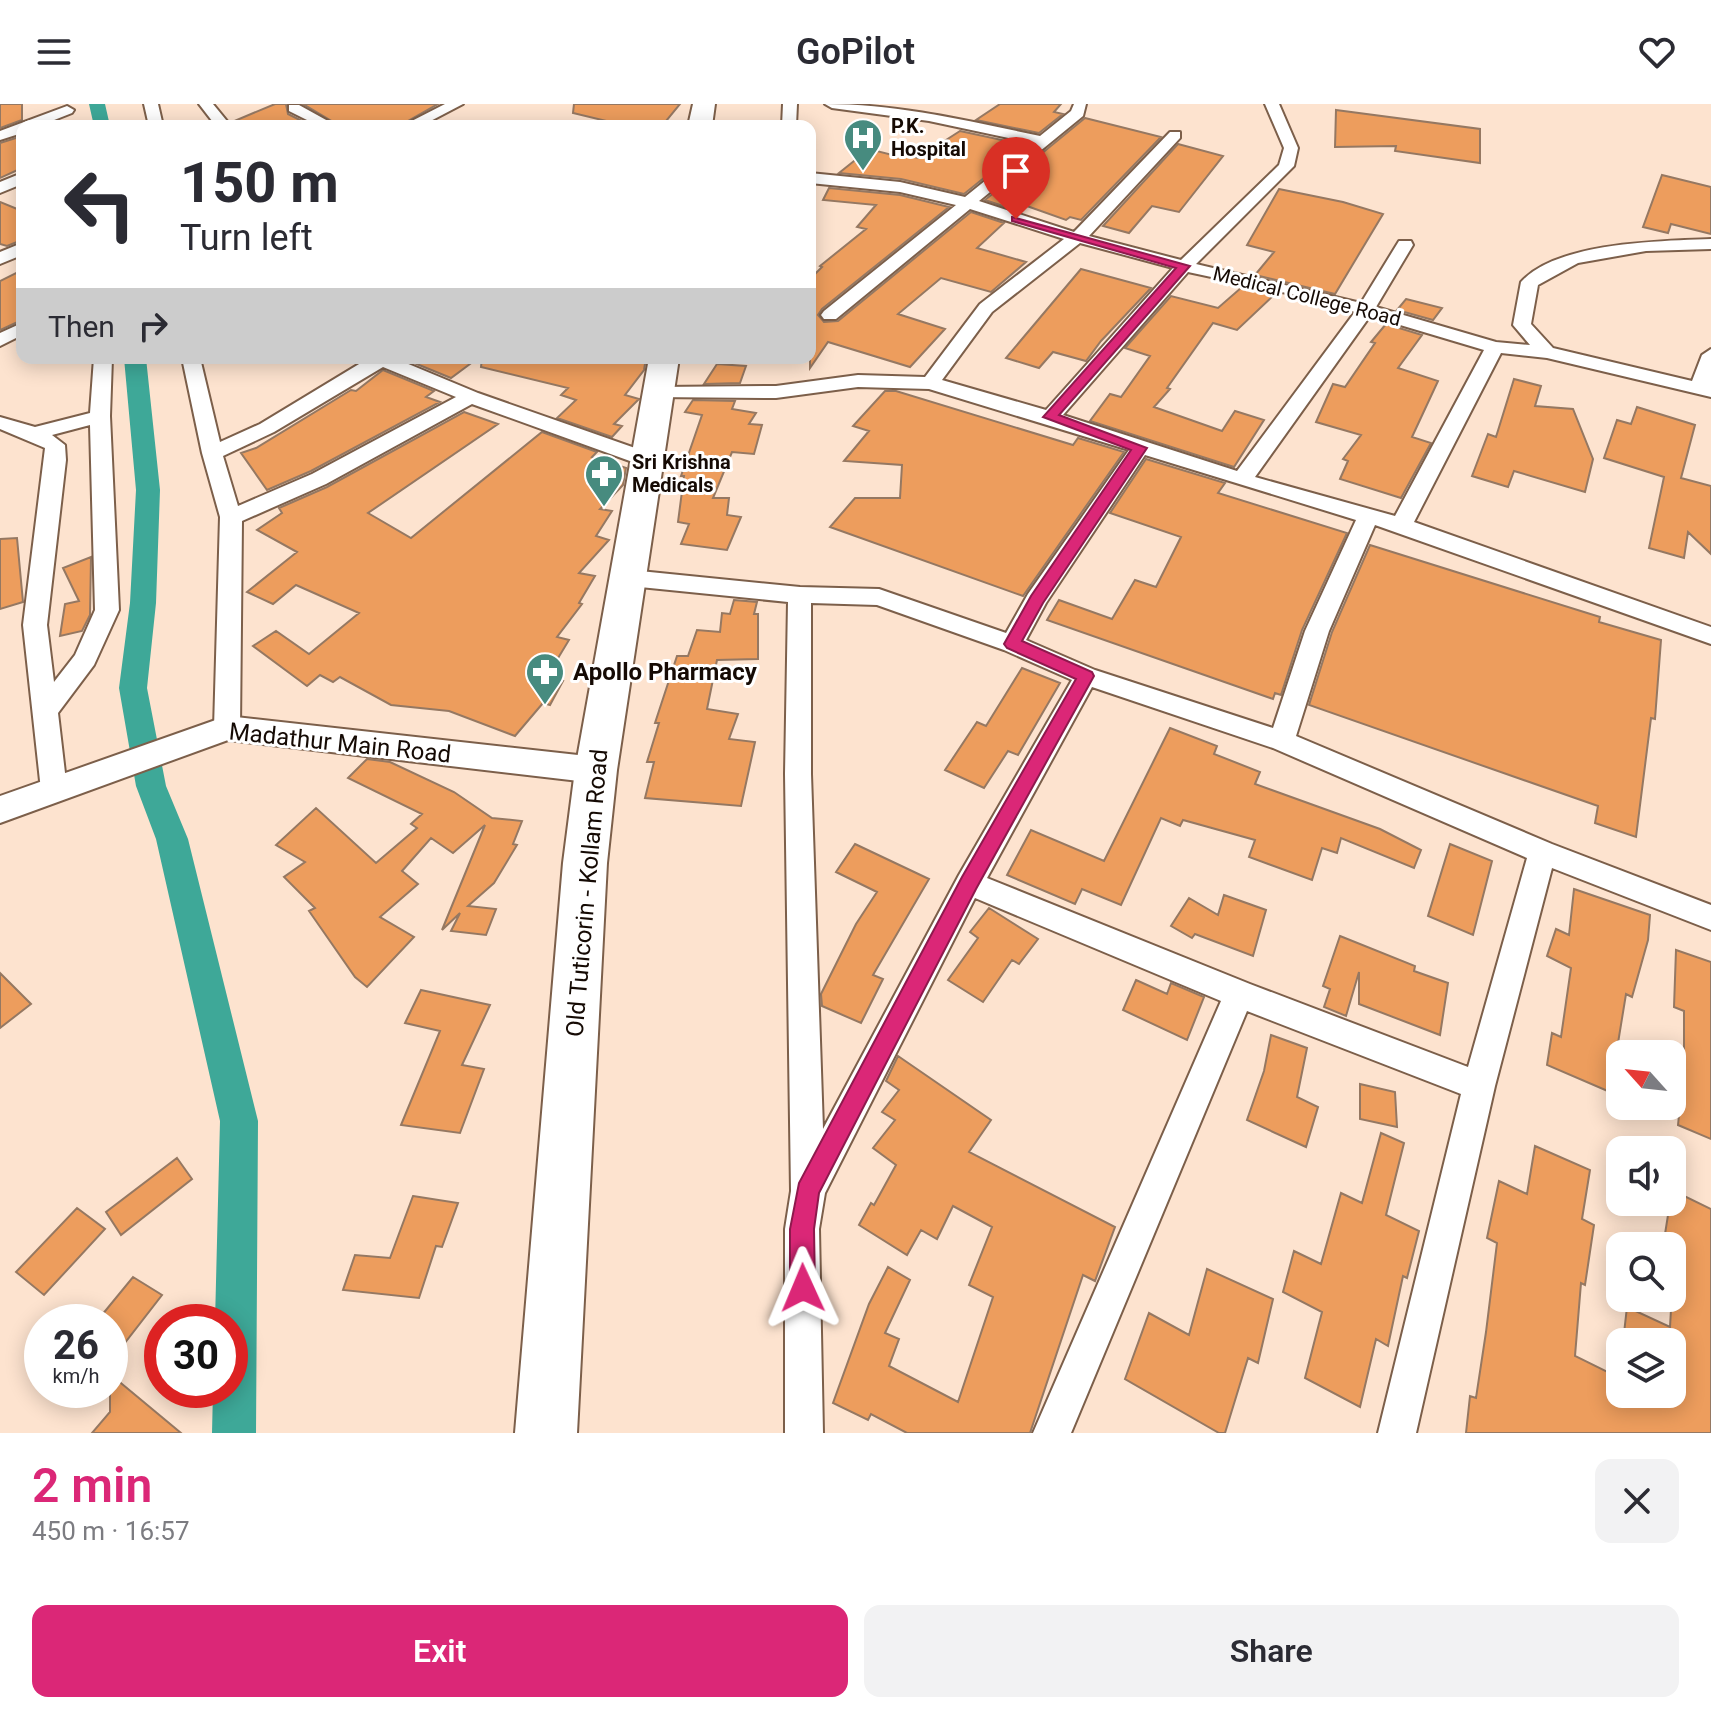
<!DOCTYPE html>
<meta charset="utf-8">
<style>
body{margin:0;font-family:Roboto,sans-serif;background:#f2f2f3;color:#2b2b33;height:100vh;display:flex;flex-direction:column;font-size:30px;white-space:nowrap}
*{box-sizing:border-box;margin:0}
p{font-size:26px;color:#7c7c81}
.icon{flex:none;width:44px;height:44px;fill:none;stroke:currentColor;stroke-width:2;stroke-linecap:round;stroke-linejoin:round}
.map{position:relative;height:1329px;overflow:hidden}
.drawer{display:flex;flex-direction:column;background:#fff;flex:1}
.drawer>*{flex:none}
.guide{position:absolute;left:16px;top:16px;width:800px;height:244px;border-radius:16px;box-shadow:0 4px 20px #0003;background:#fff;color:#2b2b33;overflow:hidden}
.needle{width:52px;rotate:297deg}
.fabs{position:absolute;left:1606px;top:936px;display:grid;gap:16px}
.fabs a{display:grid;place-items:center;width:80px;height:80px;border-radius:16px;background:#fff;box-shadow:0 4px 20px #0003;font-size:40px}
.speed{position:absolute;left:24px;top:1200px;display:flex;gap:16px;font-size:40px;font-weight:700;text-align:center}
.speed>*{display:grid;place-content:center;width:104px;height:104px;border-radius:50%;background:#fff;box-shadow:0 4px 20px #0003;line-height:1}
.speed small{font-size:20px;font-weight:400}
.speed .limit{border:12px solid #d22;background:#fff;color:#111}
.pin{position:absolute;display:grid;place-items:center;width:68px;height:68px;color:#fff;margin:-82px -34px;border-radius:50% 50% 50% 0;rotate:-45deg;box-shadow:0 0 8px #0007}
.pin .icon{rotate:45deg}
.me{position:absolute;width:88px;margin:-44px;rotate:359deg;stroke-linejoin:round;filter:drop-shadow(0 0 6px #0008)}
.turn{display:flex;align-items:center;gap:28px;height:168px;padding:0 32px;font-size:36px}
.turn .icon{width:104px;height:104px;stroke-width:2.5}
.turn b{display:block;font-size:56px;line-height:68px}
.then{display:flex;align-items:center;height:76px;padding:0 32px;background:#0003;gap:16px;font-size:30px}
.round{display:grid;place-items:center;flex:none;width:84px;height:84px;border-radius:16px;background:#f2f2f3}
.summary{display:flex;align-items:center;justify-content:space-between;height:136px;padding:0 32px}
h1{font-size:48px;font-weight:600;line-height:60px;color:#db2777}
.cta{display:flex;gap:16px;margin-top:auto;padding:16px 32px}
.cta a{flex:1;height:92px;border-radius:16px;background:#db2777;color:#fff;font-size:32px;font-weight:600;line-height:92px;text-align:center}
.cta a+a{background:#f2f2f3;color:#2b2b33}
header{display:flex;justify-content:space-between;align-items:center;height:104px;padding:0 32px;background:#fff;font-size:36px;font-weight:600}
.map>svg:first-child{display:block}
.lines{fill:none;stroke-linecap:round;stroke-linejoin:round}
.canal{fill:#3ea898;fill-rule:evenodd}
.building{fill:#ed9d5d;stroke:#957862;stroke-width:2}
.minor-casing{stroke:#7c5f4a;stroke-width:4}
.tertiary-casing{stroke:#7c5f4a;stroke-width:4}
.primary-casing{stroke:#7c5f4a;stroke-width:4}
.minor{fill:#fff;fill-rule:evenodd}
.tertiary{fill:#fff;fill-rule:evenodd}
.primary{fill:#fff;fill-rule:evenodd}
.route{fill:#db2777;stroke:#8e194d;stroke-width:2}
.labels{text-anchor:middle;stroke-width:6;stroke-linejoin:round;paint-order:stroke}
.far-poi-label{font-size:20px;font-weight:bold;fill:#150a04;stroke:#fff;text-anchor:start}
.far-street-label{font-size:20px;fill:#150a04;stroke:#fff}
.poi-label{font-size:24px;font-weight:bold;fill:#150a04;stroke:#fff;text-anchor:start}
.street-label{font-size:24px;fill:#150a04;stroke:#fff}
</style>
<header><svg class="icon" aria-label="menu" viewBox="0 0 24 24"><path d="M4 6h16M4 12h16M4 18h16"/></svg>GoPilot<svg class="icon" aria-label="heart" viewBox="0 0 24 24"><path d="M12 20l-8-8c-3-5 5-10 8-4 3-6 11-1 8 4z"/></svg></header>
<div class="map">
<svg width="1711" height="1329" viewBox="0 0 1711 1329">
<rect width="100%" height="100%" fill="#fde3cf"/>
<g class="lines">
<path class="canal" d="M89,0H105L110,22H94Z
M124,254H146L160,386L156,499L147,584L166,682L188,735L258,1017L256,1329H212L213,1286H230V1218H215L220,1017L156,735L136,682L119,584L130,499L136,386Z"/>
</g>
<path class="building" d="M0,0H22V16L0,24Z
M275,0H286L288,10L312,22H234L232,18Z
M303,0H438L399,22H340Z
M574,0H680L662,22H627L573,9Z
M1000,0H1061L1054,8L1063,10L1039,29L976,16Z
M1336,6L1480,25V59L1395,47L1396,42L1335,43Z
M1085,14L1161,33L1081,116L1070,113L1066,116L1024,101L1018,107L985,96Z
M960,27L1025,41L964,90L901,75L839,69L869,45L904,54L907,51L918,54Z
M22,32V64L0,74V39Z
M1178,40L1223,52L1179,108L1152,102L1129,129L1103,122Z
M1662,71L1711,83V130L1671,120L1668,129L1643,123Z
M829,84L900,91L949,103L822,205L818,211L824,218L838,217L971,108L1004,119L977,144L1026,158L991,188L941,174L898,210L945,225L910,263L828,238L810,264V175L822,163L820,162L866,125L857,123L876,101L823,96Z
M1279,85L1343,98L1383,110L1335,190L1255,171L1274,148L1247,141Z
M0,98L22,107V136L7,142L0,140Z
M1081,165L1151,184L1101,237L1086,257L1053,248L1039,264L1006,254Z
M22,166V216L0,226V177Z
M1242,183L1275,190L1237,226L1213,219L1167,284L1170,285L1154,303L1222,327L1235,307L1264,316L1234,363L1090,317L1110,290L1121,293L1150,252L1125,244L1171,192L1218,204Z
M1406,195L1442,204L1433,216L1397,206Z
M1386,220L1422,231L1398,264L1438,277L1412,333L1431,339L1401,394L1340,375L1348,357L1343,355L1361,331L1316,318L1333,280L1345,283L1375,239L1371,238Z
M402,254H478L451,274Z
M482,254H646L644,266L625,291L639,295L614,320L622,322L612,333L557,314L576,296L561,291L568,284L481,263Z
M717,260L746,262L740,279L704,280Z
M383,266L434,287L426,293L440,298L311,367L267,386L241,349L256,344L351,286L356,287Z
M1514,275L1541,282L1535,302L1573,305L1593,355L1585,388L1514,367L1508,383L1472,372L1488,330L1496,333Z
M885,287H896L1073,341L1078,334L1124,348L1023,492L830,423L855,394H900L902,361L844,357L869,327L853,322Z
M693,296L735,297L732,305L756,309L749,320L762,321L754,350L732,348L713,394H729L727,411L741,413L727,446L681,440L689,420L678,418L684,372H681L702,311L685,308Z
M1637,303L1695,321L1681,374L1711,382V450L1688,428L1684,454L1649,444L1664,373L1604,354L1617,316L1631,320Z
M464,308L498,320L368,409L411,434L542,328L597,348L592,353L626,364L623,381L600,405L612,407L596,432L609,436L579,469L595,472L579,499L582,500L557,533L569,536L546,574L563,577L550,601L543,599L515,632L449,607L391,601L340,573L333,578L320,571L307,582L253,542L276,527L309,550L359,509L296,481L273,500L247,488L297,448L257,426L282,409L279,404L327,383Z
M1146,355L1225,379L1218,389L1347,429L1302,526L1281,591L1275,589L1273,595L1047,516L1059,496L1112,515L1135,476L1156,483L1181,433L1110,409Z
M17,434L23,498L0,505V435Z
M1370,441L1600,513L1599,518L1661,536L1655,615L1651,614L1636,733L1595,719L1598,702L1309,601L1332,528Z
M91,453L90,511L82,527L60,532L65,500L79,497L63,464Z
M734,496L757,498L754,510H758V555L717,556L707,605L738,610L729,635L755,638L741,702L645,694L654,658H647L659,619H655L677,552H688L697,526L720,528L722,509L730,510Z
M1022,564L1060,579L1018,651L1008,647L984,684L945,666L977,618L986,622Z
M1170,624L1217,642L1214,650L1260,668L1255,680L1380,725L1421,746L1414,764L1341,734L1337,749L1322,744L1312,776L1249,753L1255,736L1183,716L1180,722L1161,714L1121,801L1082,785L1075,800L1007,771L1031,726L1104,757Z
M367,655L390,658L454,688L492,714L522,717L513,740L517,741L494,779L468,802L496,805L486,831L451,827L460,809L442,826L485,721L453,749L431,734L402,767L418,780L380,813L414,833L367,883L355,873L309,807L315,804L284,773L305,758L276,741L316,704L376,759L417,724L411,720L422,710L348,674Z
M855,740L929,775L873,871L883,875L861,919L822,902L821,890L856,820L877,788L836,768Z
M1450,740L1492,757L1473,831L1428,812Z
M1574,785L1650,811L1648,836L1632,893L1626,890L1610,988L1547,961L1552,929L1561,933L1571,864L1547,852L1556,825L1569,831Z
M1224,791L1266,806L1253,852L1195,830L1192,834L1171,822L1189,794L1218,811Z
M989,804L1038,835L1019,860L1012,856L983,898L948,876L978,834L970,828Z
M1340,832L1415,862L1414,867L1448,879L1440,931L1359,900V868L1346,912L1324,903L1330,885L1323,882Z
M1676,846L1711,858V1035L1678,1021L1684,963V907L1674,903Z
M0,869L31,900L0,924Z
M1136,876L1167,890L1171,879L1204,893L1187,936L1123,906Z
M421,886L490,901L462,961L484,965L460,1029L401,1021L440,927L405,919Z
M1271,931L1307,944L1297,993L1318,1003L1306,1043L1247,1016L1264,967Z
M898,952L991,1016L969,1048L1115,1123L1095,1177L1083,1171L1030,1329H907L871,1310L868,1316L833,1299L869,1200L888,1163L910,1176L885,1229L899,1235L889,1262L958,1298L993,1193L969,1181L992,1123L953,1102L937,1135L921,1126L907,1151L859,1121L871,1099L874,1101L896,1061L873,1044L895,1016L882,1008L899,986L886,977Z
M1360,980L1395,988L1397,1023L1360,1015Z
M1381,1029L1404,1039L1386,1111L1419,1127L1407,1174L1403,1172L1388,1242L1376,1235L1360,1303L1305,1274L1322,1208L1283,1188L1294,1147L1321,1160L1341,1089L1362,1099Z
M1535,1042L1590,1066L1582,1115L1594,1121L1585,1181L1581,1179L1575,1252L1620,1274V1290H1672V1238H1623L1627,1203L1670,1223L1675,1135L1665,1130L1672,1086L1711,1105V1329H1466L1470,1292L1476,1294L1486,1228L1497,1139L1487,1134L1499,1077L1527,1090Z
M177,1054L192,1075L121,1131L106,1108Z
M413,1092L458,1099L442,1143L436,1142L419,1194L343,1186L355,1151L390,1154Z
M77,1104L105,1125L44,1191L16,1168Z
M1207,1165L1273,1195L1258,1259L1248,1254L1225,1329H1219L1125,1275L1149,1209L1189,1231Z
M133,1173L162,1191L110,1258V1218L97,1217Z
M110,1270L181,1329H92L110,1308Z"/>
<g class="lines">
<g class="minor-casing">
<path id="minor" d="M144,0H158L163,22H149Z
M199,0H213L231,22H216Z
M445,0H463L421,22H402Z
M783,0H797L796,22H782Z
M825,0C898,0 969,17 1040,32L1071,7L1074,0H1086L1083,12L979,97L1074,128L1170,28H1180V34L1089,132L1181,156L1279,61L1284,44L1265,0H1279L1298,44L1294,62L1196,160L1361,199L1399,137H1411L1413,141L1376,203L1496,238L1530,241L1513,221L1521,178C1557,138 1660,137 1711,135V145L1646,147L1578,159L1538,181L1531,220L1553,244L1692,277L1702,251L1711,245V293L1547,254L1501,249L1414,418L1711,523V540L1375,421L1329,527L1296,632L1552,740L1711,801V826L1552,764L1495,982L1416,1329H1378L1461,990L1247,907L1071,1329H1033L1221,897L975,794L825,1089L819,1125L823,1329H785V1125L791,1087L785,670L788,498L630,482L622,479L619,474L622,469L630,466L800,483L879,485L1006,529L1028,490L1129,346L929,285L858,283L776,294L652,293L649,289L659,283L776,282L858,271L925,273L980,200L1064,135L970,105L836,215H824L821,211L824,207L956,101L900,88L810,79V69L900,78L965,93L1032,39L929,17L832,4ZM1080,139L1173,164L1046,306L942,276L992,208ZM1188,168L1305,193L1355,208L1237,367L1063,311ZM1370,212L1484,246L1395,412L1255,373ZM1145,351L1356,416L1305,527L1273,624L1095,566L1026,536L1046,499ZM811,499L877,501L1004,546L1072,576L959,771L823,1025L811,670ZM1092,583L1273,644L1527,754L1468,963L1250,880L987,774Z
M289,1H299L337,22H319L289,7Z
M67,2L74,6L72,9L39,22H22V29L0,36V27Z
M22,69V80L0,89V78Z
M22,139V151L0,160V148Z
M22,219V231L0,242V229Z
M94,254H112L110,312L119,506L94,561L58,609L67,686L63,693L54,697L45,693L41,686L23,521L45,344L0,325V313L35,323L90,309ZM90,321L95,506L75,551L54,578L47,521L66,356L65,341L52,331Z
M182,254H200L220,338L260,320L369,254H394L478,289L655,351L658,356L655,361H641L472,300L326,380L242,417L240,624L236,631L227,634L218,631L214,624L220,413L202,349ZM383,263L456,293L312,370L238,402L223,352L274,328Z"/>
</g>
<g class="tertiary-casing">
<path id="tertiary" d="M227,612L596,653L607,657L612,666L607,675L596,679L228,636L0,719V692Z"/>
</g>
<g class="primary-casing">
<path id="primary" d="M693,0H715L712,22H688Z
M649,254H679L617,666L607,759L577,1329H515L563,759L575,666Z"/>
</g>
<use href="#minor" class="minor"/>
<use href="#tertiary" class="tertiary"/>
<use href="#primary" class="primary"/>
</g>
<path class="route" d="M1012,113L1190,162L1059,311L1147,344L1043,499L1022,537L1092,568L1094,572L976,785L819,1089L814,1125L815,1184L811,1192L803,1196L794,1192L790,1184V1125L799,1079L962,773L1076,575L1007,544L1004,540L1031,492L1131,346L1043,313L1176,164L1012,117Z"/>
<defs>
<g id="hospital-pin" transform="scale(2)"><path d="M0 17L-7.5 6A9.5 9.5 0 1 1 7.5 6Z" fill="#478b7f" stroke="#fff"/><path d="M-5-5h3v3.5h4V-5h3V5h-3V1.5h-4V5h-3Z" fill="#fff"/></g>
<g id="pharmacy-pin" transform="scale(2)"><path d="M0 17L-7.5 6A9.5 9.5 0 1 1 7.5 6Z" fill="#478b7f" stroke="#fff"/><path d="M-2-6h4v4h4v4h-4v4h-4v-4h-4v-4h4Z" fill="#fff"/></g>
</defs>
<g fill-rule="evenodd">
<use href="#hospital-pin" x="863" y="34"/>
<use href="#pharmacy-pin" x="604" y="370"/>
<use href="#pharmacy-pin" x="545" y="568"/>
</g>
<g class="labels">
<g class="far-poi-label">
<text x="891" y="29">P.K.<tspan x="891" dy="23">Hospital</tspan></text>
<text x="632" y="365">Sri Krishna<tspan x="632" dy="23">Medicals</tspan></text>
</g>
<g class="far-street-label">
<text transform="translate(1307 192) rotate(14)" y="7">Medical College Road</text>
</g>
<g class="poi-label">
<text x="573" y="576">Apollo Pharmacy</text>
</g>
<g class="street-label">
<text transform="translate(340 639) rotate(6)" y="8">Madathur Main Road</text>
<text transform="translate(587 789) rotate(-85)" y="8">Old Tuticorin - Kollam Road</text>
</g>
</g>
</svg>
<div class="fabs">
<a><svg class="needle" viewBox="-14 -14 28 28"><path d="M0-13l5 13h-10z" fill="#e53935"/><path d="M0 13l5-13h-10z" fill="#7c7c81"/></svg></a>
<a><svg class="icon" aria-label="sound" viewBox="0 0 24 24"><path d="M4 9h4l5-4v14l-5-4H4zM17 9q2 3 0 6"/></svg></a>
<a><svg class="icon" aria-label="search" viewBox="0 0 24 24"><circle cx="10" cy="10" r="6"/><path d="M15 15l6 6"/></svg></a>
<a><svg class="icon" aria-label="layers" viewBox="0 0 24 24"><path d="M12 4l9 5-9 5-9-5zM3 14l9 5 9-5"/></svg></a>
</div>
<div class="speed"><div>26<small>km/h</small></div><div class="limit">30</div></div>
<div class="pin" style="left:1016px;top:115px;background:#d93025"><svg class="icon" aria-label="arrive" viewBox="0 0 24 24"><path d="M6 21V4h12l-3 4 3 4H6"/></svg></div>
<svg class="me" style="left:803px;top:1184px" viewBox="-20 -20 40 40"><path d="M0-17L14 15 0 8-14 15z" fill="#db2777" stroke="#fff" stroke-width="4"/></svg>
<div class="guide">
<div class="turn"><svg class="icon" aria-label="left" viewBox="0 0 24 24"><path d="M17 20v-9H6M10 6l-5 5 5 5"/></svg><div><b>150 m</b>Turn left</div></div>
<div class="then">Then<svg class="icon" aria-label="right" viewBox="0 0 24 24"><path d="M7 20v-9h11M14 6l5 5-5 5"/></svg></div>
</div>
</div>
<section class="drawer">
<div class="summary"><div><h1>2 min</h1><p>450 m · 16:57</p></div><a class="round"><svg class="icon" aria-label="close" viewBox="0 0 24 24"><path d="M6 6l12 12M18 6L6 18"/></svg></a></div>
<div class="cta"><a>Exit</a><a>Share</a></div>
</section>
